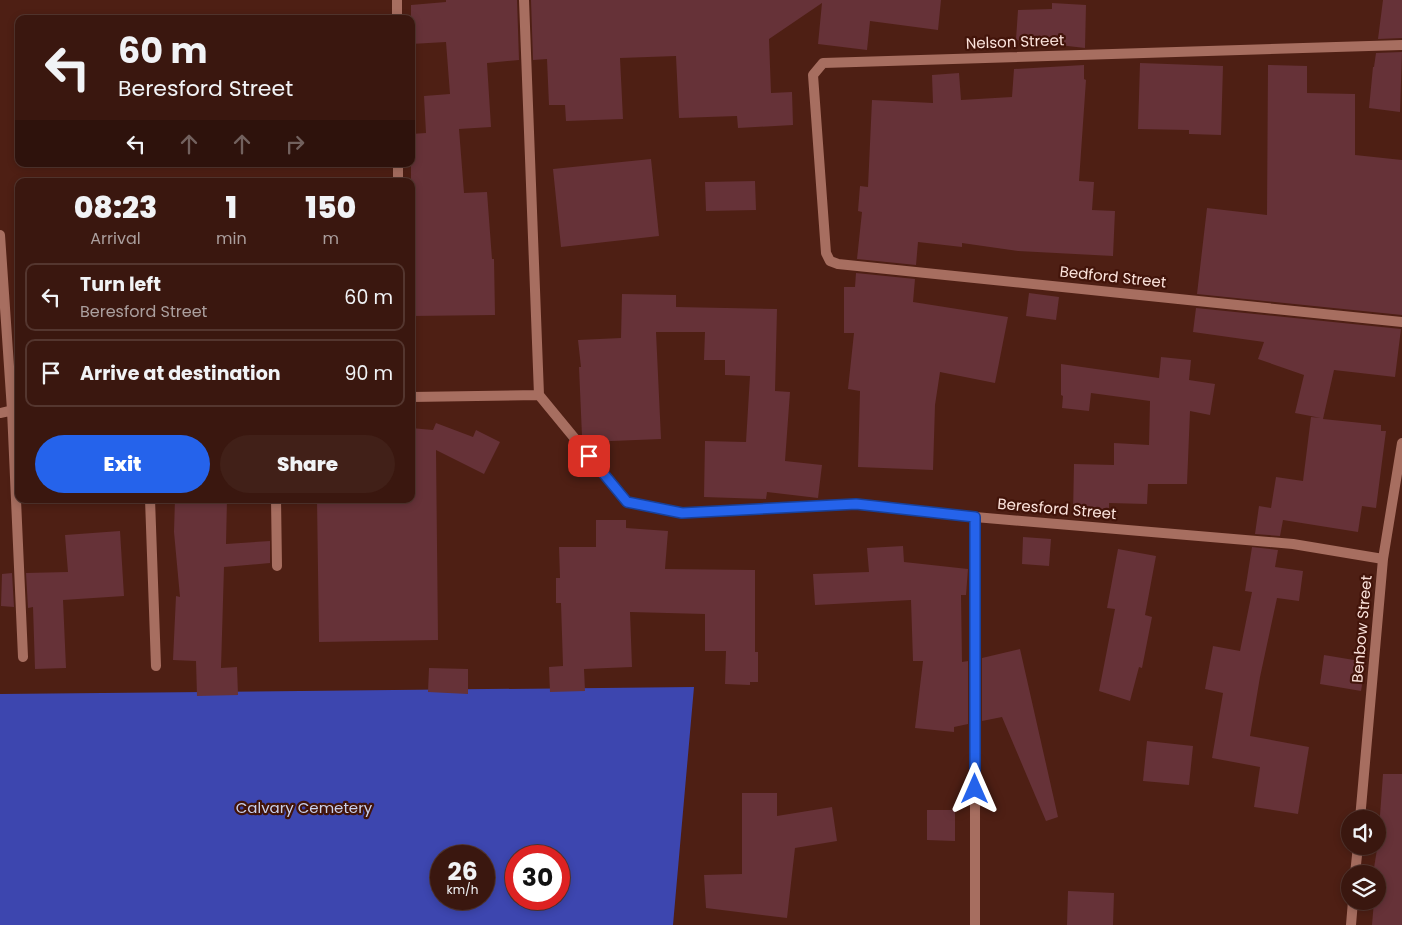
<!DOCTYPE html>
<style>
body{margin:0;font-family:Poppins,sans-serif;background:#412018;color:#f1f3f6;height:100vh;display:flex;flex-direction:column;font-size:19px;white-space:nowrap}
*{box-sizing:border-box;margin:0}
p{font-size:16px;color:#ab9f9e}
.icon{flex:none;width:28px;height:28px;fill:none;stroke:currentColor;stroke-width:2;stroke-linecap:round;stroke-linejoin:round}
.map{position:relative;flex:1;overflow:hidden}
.details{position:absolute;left:15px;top:178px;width:400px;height:325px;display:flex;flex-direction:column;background:#3a170f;border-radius:10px;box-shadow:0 2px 8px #0003,0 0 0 1px #54362f}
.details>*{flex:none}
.top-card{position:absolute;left:15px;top:15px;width:400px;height:152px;border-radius:10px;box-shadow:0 2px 8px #0003,0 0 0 1px #54362f;background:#3a170f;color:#f1f3f6;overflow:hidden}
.fabs{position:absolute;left:1341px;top:810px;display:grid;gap:10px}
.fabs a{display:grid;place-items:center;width:45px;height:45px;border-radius:50%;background:#3a170f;box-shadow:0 2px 8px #0003,0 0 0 1px #54362f;font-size:25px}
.speed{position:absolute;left:430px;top:845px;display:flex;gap:10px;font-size:25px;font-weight:700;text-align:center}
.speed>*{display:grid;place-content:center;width:65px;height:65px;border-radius:50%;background:#3a170f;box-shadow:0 2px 8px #0003,0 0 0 1px #54362f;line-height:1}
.speed small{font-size:12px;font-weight:400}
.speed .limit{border:8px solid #d22;background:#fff;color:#111}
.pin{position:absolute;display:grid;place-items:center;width:42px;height:42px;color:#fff;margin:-21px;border-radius:10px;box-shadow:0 2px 8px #0006}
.me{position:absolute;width:55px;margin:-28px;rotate:0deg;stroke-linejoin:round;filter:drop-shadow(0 0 4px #0008)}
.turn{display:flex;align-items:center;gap:18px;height:105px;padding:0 20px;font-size:22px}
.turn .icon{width:65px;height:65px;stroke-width:2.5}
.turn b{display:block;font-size:35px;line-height:42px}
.lanes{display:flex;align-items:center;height:48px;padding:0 20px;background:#0003;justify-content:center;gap:25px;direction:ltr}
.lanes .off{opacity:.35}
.eta{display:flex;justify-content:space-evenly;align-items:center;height:85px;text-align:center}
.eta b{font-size:30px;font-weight:800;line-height:35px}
.button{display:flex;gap:10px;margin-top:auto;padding:10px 20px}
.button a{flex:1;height:58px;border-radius:30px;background:#2563eb;color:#fff;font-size:20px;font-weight:800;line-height:58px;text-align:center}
.button a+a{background:#412018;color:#f1f3f6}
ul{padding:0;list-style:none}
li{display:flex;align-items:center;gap:15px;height:68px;margin:0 10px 8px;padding:0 10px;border:2px solid #54362f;border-radius:10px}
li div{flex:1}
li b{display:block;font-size:19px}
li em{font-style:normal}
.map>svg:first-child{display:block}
.green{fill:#3d46af;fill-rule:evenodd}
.building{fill:#663238}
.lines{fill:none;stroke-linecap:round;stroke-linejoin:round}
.minor{stroke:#a76e60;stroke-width:10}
.route-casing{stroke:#184099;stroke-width:12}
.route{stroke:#2563eb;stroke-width:9}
.labels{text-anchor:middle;stroke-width:4.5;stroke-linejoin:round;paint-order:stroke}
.street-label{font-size:15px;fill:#fbe2db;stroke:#42140a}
.park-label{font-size:15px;fill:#cad1ed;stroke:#42140a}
</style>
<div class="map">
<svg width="1402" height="925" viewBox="0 0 1402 925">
<rect width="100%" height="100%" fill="#4e1f14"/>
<path class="green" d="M694,687L673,925H0V694ZM441,856H484V899H441ZM516,856H559V899H516Z"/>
<path class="building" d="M446,0H517L519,60L487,63L491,127L459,129L464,193L487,192L492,259H494L495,315L411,316V260H415L411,212V134L426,133L424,96L450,94L446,42L411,44V5L446,2Z
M531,0H941L938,30L870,21L867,50L818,44L822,3L769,39L771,93L792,92L793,125L738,128L737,116L679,118L676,56L620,58L623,119L566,121L565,105H549L547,59L533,60Z
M1383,0H1402V38L1378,39Z
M1052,3L1086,5L1085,48L1016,40L1018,10L1052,9Z
M1402,52L1400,112L1369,108L1373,67H1374L1376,53Z
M1140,63L1223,66L1221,135L1189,134V130L1138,129Z
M1084,65V79L1086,80L1079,181L1094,182L1092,210L1115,211L1113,256L1018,251L962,243V247L918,242L916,265L857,259L862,212L858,211L860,186L868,187L872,100L933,103L932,75L959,73L961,100L1012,97L1014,69Z
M1268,65L1307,66V93L1355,94V155L1402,160V315L1197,294L1207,208L1267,215Z
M651,159L659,236L561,247L553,169Z
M755,181L756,210L706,211L705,182Z
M856,273L915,279L913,302L1008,317L995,383L940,372L935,405L933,470L858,467L860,391L848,389L854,333H844V287H855Z
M1029,293L1059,297L1056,320L1026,316Z
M622,294L676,295V307L777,309L775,391L790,392L785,461L822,465L818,498L767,492L766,499L704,497L705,441L746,442L750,376L725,375V360H704L705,332H656L661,439L587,442L582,436L579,367H581L578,340L621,338Z
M1196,308L1401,329L1395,377L1334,370L1323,419L1381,425V431H1386L1376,508L1362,506L1358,532L1283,520L1280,536L1255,534L1259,506L1271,508L1276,477L1303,481L1311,417L1321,418L1295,413L1304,375L1258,359L1264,342L1193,332Z
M1161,357L1191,360L1189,380L1215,384L1210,415L1190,411L1187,484H1148L1147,504L1109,503V515L1073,514L1074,464L1114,465V443L1149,445L1150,401L1091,393L1089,411L1062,408L1063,396L1061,395V364L1159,378Z
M436,423L473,437L476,430L500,442L484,474L436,450L438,640L319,642L317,499H411V428L433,430Z
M175,499H227L226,544L270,541V563L224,567L221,668L237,667L238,695L197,696L196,661L173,660L176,596L180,597L174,532Z
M596,520H626V528L668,531L665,569L755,570V652H758V682H750V685L725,684L726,651H705V614L630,612L632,667L584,669L585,691L550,692L549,667L563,666L561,603H556V578H560L559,547H596Z
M120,531L124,596L63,600L66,668L35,669L33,607L28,608L26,573L68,572L65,535Z
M1023,537L1051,539L1049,566L1022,564Z
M903,546L904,562L968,569L966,595H961L962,662L968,661V724L954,727V732L915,728L923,661H913L911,600L815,605L813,574L869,572L867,548Z
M1252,547L1278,550L1275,567L1303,571L1299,601L1277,598L1260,677L1250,736L1309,747L1298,814L1254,807L1260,767L1212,758L1223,693L1205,689L1213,646L1240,651L1252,592L1245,591Z
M1118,549L1156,556L1145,615L1152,617L1142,668L1139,667L1130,701L1099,691L1115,609L1107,608Z
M12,573L14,607L1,606L2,574Z
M1020,649L1058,817L1046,821L1002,717L982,721V658Z
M1324,655L1366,662L1361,691L1320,684Z
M429,668L468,669V694L428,692Z
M1147,741L1193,746L1189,785L1143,781Z
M1383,774H1402V925H1372L1374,901H1378V874H1373L1378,843Z
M742,793H777V816L832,807L837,841L795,848L787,918L706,908L704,875L742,874Z
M927,810H955V841L927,840Z
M1068,891L1114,893L1113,925H1067Z"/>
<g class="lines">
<path class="minor" d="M397,0V19
M1402,45L823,63L813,75L826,253L830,261L838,264L1402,322
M398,164V181
M0,235L12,410L23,657
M539,395L627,502L682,513L856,504L975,517L1293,544L1383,559
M411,397L539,395L524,0
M0,413L18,409
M150,499L156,666
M276,499L277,566
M1360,819L1383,559L1402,443
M1355,874L1358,846
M975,925V517
M1351,925L1353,901"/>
</g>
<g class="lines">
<g class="route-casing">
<path id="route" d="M589,456L627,502L682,513L856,504L975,517V789"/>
</g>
<use href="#route" class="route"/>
</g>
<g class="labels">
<g class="street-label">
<text transform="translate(1015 42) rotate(-2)" y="5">Nelson Street</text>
<text transform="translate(1113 277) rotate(6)" y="5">Bedford Street</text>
<text transform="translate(1057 509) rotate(5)" y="5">Beresford Street</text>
<text transform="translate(1362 629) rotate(-85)" y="5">Benbow Street</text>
</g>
<g class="park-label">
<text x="304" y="813">Calvary Cemetery</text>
</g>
</g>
</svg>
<div class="fabs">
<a><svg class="icon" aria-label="sound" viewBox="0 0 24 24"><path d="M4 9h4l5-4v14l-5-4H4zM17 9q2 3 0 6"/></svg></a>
<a><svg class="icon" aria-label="layers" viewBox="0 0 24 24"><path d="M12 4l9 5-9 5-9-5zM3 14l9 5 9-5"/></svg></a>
</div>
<div class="speed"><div>26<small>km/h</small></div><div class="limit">30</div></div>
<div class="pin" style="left:589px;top:456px;background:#d93025"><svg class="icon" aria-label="arrive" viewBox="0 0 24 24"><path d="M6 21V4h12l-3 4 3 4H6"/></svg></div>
<svg class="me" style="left:975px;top:789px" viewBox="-20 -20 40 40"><path d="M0-17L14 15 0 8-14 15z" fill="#2563eb" stroke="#fff" stroke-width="4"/></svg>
<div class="top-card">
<div class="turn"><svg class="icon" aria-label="left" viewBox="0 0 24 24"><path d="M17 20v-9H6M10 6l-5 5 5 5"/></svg><div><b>60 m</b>Beresford Street</div></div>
<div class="lanes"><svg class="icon" aria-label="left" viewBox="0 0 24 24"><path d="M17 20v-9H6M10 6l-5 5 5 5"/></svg><svg class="icon off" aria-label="ahead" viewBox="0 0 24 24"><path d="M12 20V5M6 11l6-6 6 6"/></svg><svg class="icon off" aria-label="ahead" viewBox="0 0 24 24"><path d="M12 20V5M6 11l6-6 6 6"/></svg><svg class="icon off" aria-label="right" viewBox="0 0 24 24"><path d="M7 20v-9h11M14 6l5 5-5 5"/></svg></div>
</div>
<section class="details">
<div class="eta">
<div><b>08:23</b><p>Arrival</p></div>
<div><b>1</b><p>min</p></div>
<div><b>150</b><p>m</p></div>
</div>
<ul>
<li><svg class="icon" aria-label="left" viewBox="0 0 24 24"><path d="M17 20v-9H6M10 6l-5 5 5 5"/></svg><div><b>Turn left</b><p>Beresford Street</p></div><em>60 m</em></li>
<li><svg class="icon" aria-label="arrive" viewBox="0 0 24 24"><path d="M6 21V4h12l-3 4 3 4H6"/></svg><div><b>Arrive at destination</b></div><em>90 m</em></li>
</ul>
<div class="button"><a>Exit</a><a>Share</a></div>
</section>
</div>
